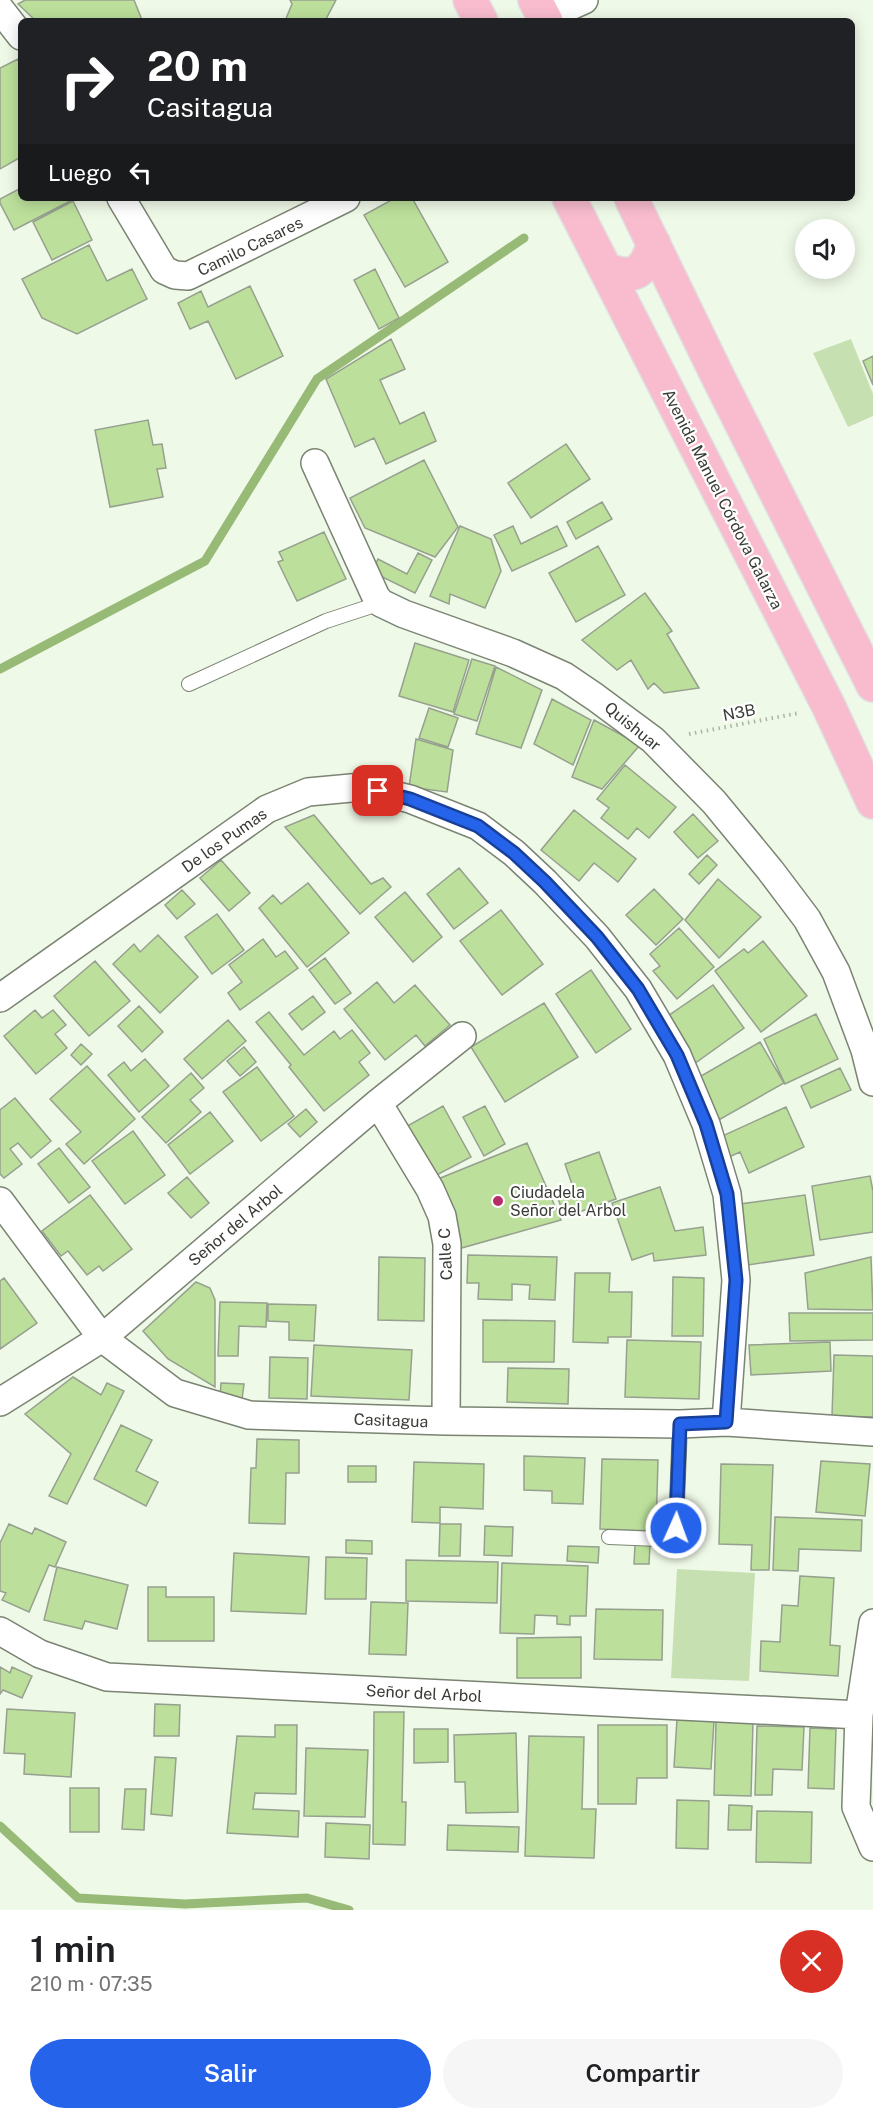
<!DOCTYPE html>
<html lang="es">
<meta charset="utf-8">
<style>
body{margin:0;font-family:"Public Sans",sans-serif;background:#f6f6f6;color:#202124;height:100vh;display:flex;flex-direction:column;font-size:22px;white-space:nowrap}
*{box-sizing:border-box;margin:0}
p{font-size:20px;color:#757577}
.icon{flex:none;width:33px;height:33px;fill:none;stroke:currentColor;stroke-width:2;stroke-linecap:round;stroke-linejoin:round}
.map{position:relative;height:1910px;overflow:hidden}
.panel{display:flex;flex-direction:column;background:#fff;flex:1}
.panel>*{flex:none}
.guide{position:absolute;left:18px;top:18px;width:837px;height:183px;border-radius:9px;box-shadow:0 3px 15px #0003;background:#202124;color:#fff;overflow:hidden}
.tools{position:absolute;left:795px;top:219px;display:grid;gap:12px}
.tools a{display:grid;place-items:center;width:60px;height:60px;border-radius:50%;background:#fff;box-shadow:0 3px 15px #0003;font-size:30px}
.pin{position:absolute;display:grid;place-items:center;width:51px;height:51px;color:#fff;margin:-26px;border-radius:12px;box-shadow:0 3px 9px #0006}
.me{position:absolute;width:66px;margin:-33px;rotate:2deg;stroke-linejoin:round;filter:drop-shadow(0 0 4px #0008)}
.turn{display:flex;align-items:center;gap:21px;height:126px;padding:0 30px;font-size:27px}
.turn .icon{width:78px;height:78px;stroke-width:2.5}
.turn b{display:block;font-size:42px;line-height:51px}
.then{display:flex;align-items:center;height:57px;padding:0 30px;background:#0003;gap:12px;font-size:22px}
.round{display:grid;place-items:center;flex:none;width:63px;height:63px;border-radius:32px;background:#f6f6f6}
.summary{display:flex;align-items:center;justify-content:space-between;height:102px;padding:0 30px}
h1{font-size:36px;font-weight:600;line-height:45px}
.button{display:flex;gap:12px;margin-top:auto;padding:12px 30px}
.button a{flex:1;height:69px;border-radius:36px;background:#2563eb;color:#fff;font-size:24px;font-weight:600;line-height:69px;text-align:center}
.button a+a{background:#f6f6f6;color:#202124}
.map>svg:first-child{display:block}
.green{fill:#c7e0b2}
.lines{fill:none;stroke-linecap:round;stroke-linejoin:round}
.stream{stroke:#97ba77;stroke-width:9}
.building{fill:#bce09b;stroke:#96a08f;stroke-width:1.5}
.lane-casing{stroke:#7b8473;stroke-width:16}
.street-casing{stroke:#7b8473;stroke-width:30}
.primary-casing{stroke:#dfe0df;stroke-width:36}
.path{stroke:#adb4a6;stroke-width:4;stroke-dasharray:1.5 4.5;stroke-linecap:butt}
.lane{stroke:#fff;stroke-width:14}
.street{stroke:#fff;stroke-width:27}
.primary{stroke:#f8bcce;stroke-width:33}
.route-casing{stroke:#184099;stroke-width:15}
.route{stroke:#2563eb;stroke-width:10}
.poi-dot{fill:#b82d67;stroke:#fff;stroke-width:2}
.labels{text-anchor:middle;stroke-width:4.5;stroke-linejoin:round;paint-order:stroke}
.street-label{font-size:16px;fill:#383c34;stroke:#fff}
.poi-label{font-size:16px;fill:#383c34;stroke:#fff;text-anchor:start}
</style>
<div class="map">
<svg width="873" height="1910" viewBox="0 0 873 1910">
<rect width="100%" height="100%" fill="#eff9e7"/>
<path class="green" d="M851,339L873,394V416L848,427L813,353Z
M677,1569L755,1573L749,1681L671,1678Z"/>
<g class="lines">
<path class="stream" d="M0,669L205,561L317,379L524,238
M0,1826L78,1898L185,1904L307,1898L349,1910"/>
</g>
<path class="building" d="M25,0H134L142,20L36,21L18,4Z
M290,0H336L325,21H285L292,4Z
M18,59L21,65V157L0,169V68Z
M21,188V198H76L14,230L0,203V199Z
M395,198H412L448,262L405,287L364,215Z
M73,201L92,240L52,260L33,222Z
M89,245L107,281L132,269L147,299L77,334L42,318L22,279Z
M375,269L399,318L379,329L354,280Z
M250,286L283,356L236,379L208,321L190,329L178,303L201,291L208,307Z
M391,339L405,369L380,380L400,424L424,412L436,441L386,464L374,438L355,447L326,379Z
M873,356V385L863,361Z
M148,420L153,445L162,444L166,468L157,469L163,497L110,507L95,430Z
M566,444L590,479L531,518L508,483Z
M424,460L458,527L435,557L365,528L350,498Z
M602,502L612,519L576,539L567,522Z
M460,526L491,539L501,571L485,608L450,594L449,604L430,596Z
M513,526L521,544L557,526L567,546L512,571L494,535Z
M324,532L346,579L297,601L278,562L283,560L279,552Z
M598,546L625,595L576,622L549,573Z
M418,553L432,560L415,593L372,572L378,559L407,574Z
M645,593L672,631L667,634L699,688L664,693L654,683L648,689L631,660L617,670L582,640Z
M415,643L469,660L453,712L399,696Z
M472,659L495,666L477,721L454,714Z
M496,667L542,690L521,748L476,734Z
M552,699L591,720L573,765L534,744Z
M429,708L458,718L448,747L419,738Z
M594,720L640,745L602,789L572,777Z
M416,739L453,750L447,792L409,787Z
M625,765L676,807L649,838L637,828L628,839L601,818L609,808L597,799Z
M574,810L636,859L618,882L594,863L579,881L541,850Z
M693,814L718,841L698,858L674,832Z
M314,815L371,884L383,878L391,887L360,914L285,827Z
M707,855L717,865L699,884L689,874Z
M221,860L250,893L229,911L200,878Z
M459,868L488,903L454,929L427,894Z
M718,879L761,917L719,958L685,920Z
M308,883L349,933L307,967L259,908L273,895L281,904Z
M654,889L683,919L656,945L626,915Z
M182,890L195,904L177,919L165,905Z
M405,892L442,937L413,962L375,917Z
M501,910L543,964L502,995L460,941Z
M217,914L244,950L212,974L185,937Z
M679,928L714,967L677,999L653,971L660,966L650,954Z
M158,935L198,977L160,1013L113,964L134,944L140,952Z
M263,939L276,957L285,951L298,968L240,1010L228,993L242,982L229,965Z
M763,941L807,996L761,1032L715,971L744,949L748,953Z
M325,958L351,993L335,1004L309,970Z
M95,961L130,1001L89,1036L54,996Z
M591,970L631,1029L596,1053L556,994Z
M377,982L394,1003L415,985L450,1025L425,1046L416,1035L385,1060L344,1009Z
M713,985L744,1028L694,1064L662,1020Z
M313,996L325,1012L302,1030L289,1014Z
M544,1003L578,1057L505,1102L471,1047Z
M139,1006L163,1032L142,1052L118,1026Z
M35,1010L42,1018L53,1010L66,1025L55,1034L67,1048L36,1074L4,1036Z
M269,1012L304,1055L334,1031L340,1039L352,1030L370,1053L359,1062L369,1075L324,1111L289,1067L291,1065L256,1022Z
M816,1014L838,1059L785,1084L764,1039Z
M228,1020L246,1041L202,1079L184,1059Z
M760,1042L784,1083L717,1121L694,1080Z
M81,1044L92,1054L81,1065L71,1055Z
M244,1047L256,1062L240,1076L227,1061Z
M145,1059L169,1086L139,1112L108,1075L124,1062L131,1071Z
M87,1066L135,1119L84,1164L66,1144L81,1132L50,1099Z
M257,1067L294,1116L261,1141L223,1092Z
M840,1068L851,1090L811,1108L801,1086Z
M191,1073L204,1088L190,1100L201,1112L166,1143L142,1117Z
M15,1098L51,1141L31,1158L18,1143L10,1149L22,1164L4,1178L0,1174V1110Z
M443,1106L471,1157L429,1179L402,1129Z
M485,1106L505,1144L484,1156L463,1117Z
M786,1107L804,1147L749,1173L740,1152L729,1157L720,1137Z
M306,1109L317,1122L300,1137L288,1124Z
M210,1112L233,1141L190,1174L168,1145Z
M133,1131L165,1175L125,1204L92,1161Z
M527,1143L561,1220L458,1249L433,1181Z
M59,1148L90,1187L69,1203L38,1164Z
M599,1152L616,1199L565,1217L558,1199L575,1193L565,1164Z
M870,1176L873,1191V1232L820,1240L812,1186Z
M187,1177L209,1203L191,1218L168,1193Z
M660,1187L675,1231L703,1227L706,1255L654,1261L653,1253L632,1260L612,1203Z
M90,1195L132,1249L103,1271L99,1266L87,1275L68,1251L61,1256L42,1231Z
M805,1195L814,1255L748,1265L740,1204Z
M468,1255L557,1257L555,1300L529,1299L530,1285L512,1284V1300L478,1299L479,1283H467Z
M379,1257L425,1258L424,1321L378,1320Z
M871,1257L873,1310L808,1309L805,1273Z
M575,1273H610L609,1292H632L631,1337H608V1343L573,1342Z
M673,1277L704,1278L703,1336H672Z
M4,1278L37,1323L0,1349V1281Z
M196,1282L210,1288L215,1300V1387L168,1359L143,1331Z
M220,1302L267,1303L266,1327L239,1326L238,1356H218Z
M268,1304L316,1305L314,1341L289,1340V1322L268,1321Z
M789,1313H873V1340L790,1341Z
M483,1320L555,1321L554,1362H483Z
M627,1340L701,1342L699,1399L625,1397Z
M830,1342L831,1371L751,1375L749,1345Z
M314,1345L412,1350L409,1400L311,1396Z
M834,1355L873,1356V1417L832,1416Z
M270,1357L308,1358L307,1399L269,1398Z
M508,1368L569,1369L568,1404L507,1402Z
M73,1377L101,1395L107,1383L124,1391L67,1504L49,1496L71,1454L25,1414Z
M221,1383L244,1384L242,1400L220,1397Z
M121,1425L152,1440L136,1471L158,1482L146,1506L94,1479Z
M257,1439L299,1440V1473H286L285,1524L249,1523L251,1468H256Z
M524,1456L585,1458L583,1504L552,1503V1491L524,1490Z
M602,1459L658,1460L656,1531L600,1529Z
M821,1461L870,1464L865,1516L816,1512Z
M414,1462L484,1464L483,1509L440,1507V1523L412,1522Z
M721,1464L773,1465L769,1570H751L752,1545L719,1544Z
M348,1466H376V1482H348Z
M775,1517L862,1520L861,1551L799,1549L798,1571L773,1570Z
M9,1524L32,1534L35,1528L66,1542L55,1567L49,1565L29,1612L2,1600L6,1593L0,1591V1543Z
M440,1524H461L460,1556H439Z
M485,1526L513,1527L512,1556L484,1555Z
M346,1540L372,1541V1554L346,1553Z
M635,1545H650L649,1564H634Z
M568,1546L599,1547L598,1563L567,1561Z
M234,1553L309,1557L306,1614L231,1611Z
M326,1557L367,1558L366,1599H325Z
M406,1560L498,1562L497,1603L406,1601Z
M502,1563L588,1566L586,1616H570V1625L557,1624V1616L535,1615L534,1634L500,1633Z
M57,1567L128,1585L117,1629L85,1621L82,1629L44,1620Z
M800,1576L834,1578L830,1645L840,1646L838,1676L760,1671L761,1641L780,1642L782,1605L798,1606Z
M148,1587H166V1597H214V1641H148Z
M371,1602L408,1603L406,1655L369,1654Z
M596,1609L663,1610L662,1660L594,1659Z
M581,1637V1678H517V1638Z
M0,1667L10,1673L12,1667L32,1676L22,1698L3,1690L0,1694Z
M155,1704L180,1705L179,1736H154Z
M7,1709L75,1713L71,1777L24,1774L25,1754L4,1753Z
M374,1712H404L402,1802H406L405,1845L373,1844Z
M677,1719L714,1721L711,1769L674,1767Z
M716,1721L753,1722L751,1796L714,1795Z
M275,1725H297L296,1794L255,1793L253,1809L299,1811L298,1837L227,1833L237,1736L275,1737Z
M598,1725H667V1778H637L636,1804H598Z
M757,1726L804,1727L802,1770L773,1769L772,1795H755Z
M810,1728L836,1729L834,1789L808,1788Z
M414,1729H448V1762L414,1763Z
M516,1733L518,1812L466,1813L465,1782H455L454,1735Z
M529,1736L584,1737L582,1809H596L594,1858L525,1856Z
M306,1748L368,1750L365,1817L304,1816Z
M155,1757L176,1758L172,1816L151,1814Z
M70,1788H99V1832H70Z
M125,1789H146L144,1830L122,1829Z
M677,1800L709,1801L708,1849L676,1848Z
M729,1805L752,1806L751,1830H728Z
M757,1811L812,1812L811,1863L756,1862Z
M326,1823L370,1825L369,1859L325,1857Z
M448,1825L519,1827L518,1852L447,1850Z"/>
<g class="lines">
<g class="lane-casing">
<path id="lane" d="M189,684L326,621L381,603
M609,1537L659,1539L670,1537L676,1528L680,1424"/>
</g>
<g class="street-casing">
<path id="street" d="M0,9L21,36
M544,18L584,0
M121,198L164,270L175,275L188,276L346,198
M315,463L376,597L381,603L404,614L513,653L564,676L595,697L653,740L714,802L770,870L807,919L836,972L865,1050L873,1082
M0,998L267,809L308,792L362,787L410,799L478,826L514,853L545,882L597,937L638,989L677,1055L706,1124L727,1194L736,1280L726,1422
M378,1103L430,1189L442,1216L447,1244L446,1421
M0,1201L102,1338L175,1393L249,1415L446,1421L680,1424L726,1422L873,1432
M0,1402L102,1338L378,1103L462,1036
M873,1623L859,1715L856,1807L873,1847
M0,1631L40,1654L107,1677L859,1715"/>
</g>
<g class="primary-casing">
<path id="primary" d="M470,0L481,21
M535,0L546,21
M569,198L829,707L873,802
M631,198L719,379L873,685
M605,269C635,281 644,272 654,244"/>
</g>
<path class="path" d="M689,734L799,713"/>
<use href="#lane" class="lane"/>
<use href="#street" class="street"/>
<use href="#primary" class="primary"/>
</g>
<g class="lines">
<g class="route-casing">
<path id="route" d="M378,791L410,799L478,826L514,853L545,882L597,937L638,989L677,1055L706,1124L727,1194L736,1280L726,1422L680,1424L676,1528"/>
</g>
<use href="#route" class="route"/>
</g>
<circle class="poi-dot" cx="498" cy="1201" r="6"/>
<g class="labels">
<g class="street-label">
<text transform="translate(250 246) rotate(-26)" y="6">Camilo Casares</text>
<text transform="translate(723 499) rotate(63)" y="6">Avenida Manuel Córdova Galarza</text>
<text transform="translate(739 712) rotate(-11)" y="6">N3B</text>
<text transform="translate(633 726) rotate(39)" y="6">Quishuar</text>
<text transform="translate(224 840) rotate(-35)" y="6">De los Pumas</text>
<text transform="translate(235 1225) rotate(-40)" y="6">Señor del Arbol</text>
<text transform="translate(445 1254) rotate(-93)" y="6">Calle C</text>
<text transform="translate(391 1420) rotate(2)" y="6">Casitagua</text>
<text transform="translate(424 1693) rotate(3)" y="6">Señor del Arbol</text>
</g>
<g class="poi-label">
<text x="510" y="1198">Ciudadela<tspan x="510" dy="18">Señor del Arbol</tspan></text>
</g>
</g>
</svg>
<div class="tools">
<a><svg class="icon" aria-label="sound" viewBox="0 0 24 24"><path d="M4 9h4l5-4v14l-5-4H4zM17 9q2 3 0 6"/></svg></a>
</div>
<div class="pin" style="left:378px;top:791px;background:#d93025"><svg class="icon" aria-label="arrive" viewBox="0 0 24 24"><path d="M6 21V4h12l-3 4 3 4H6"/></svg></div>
<svg class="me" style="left:676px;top:1528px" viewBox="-20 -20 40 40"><circle r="17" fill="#2563eb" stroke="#fff" stroke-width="3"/><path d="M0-11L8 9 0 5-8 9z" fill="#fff"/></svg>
<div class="guide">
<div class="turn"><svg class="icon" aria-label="right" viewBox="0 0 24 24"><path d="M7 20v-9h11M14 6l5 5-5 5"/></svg><div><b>20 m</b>Casitagua</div></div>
<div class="then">Luego<svg class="icon" aria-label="left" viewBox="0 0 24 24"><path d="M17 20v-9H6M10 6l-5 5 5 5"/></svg></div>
</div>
</div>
<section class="panel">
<div class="summary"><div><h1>1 min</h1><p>210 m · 07:35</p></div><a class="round" style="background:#d93025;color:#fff"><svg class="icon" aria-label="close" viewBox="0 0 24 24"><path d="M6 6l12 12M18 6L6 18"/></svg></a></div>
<div class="button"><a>Salir</a><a>Compartir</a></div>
</section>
